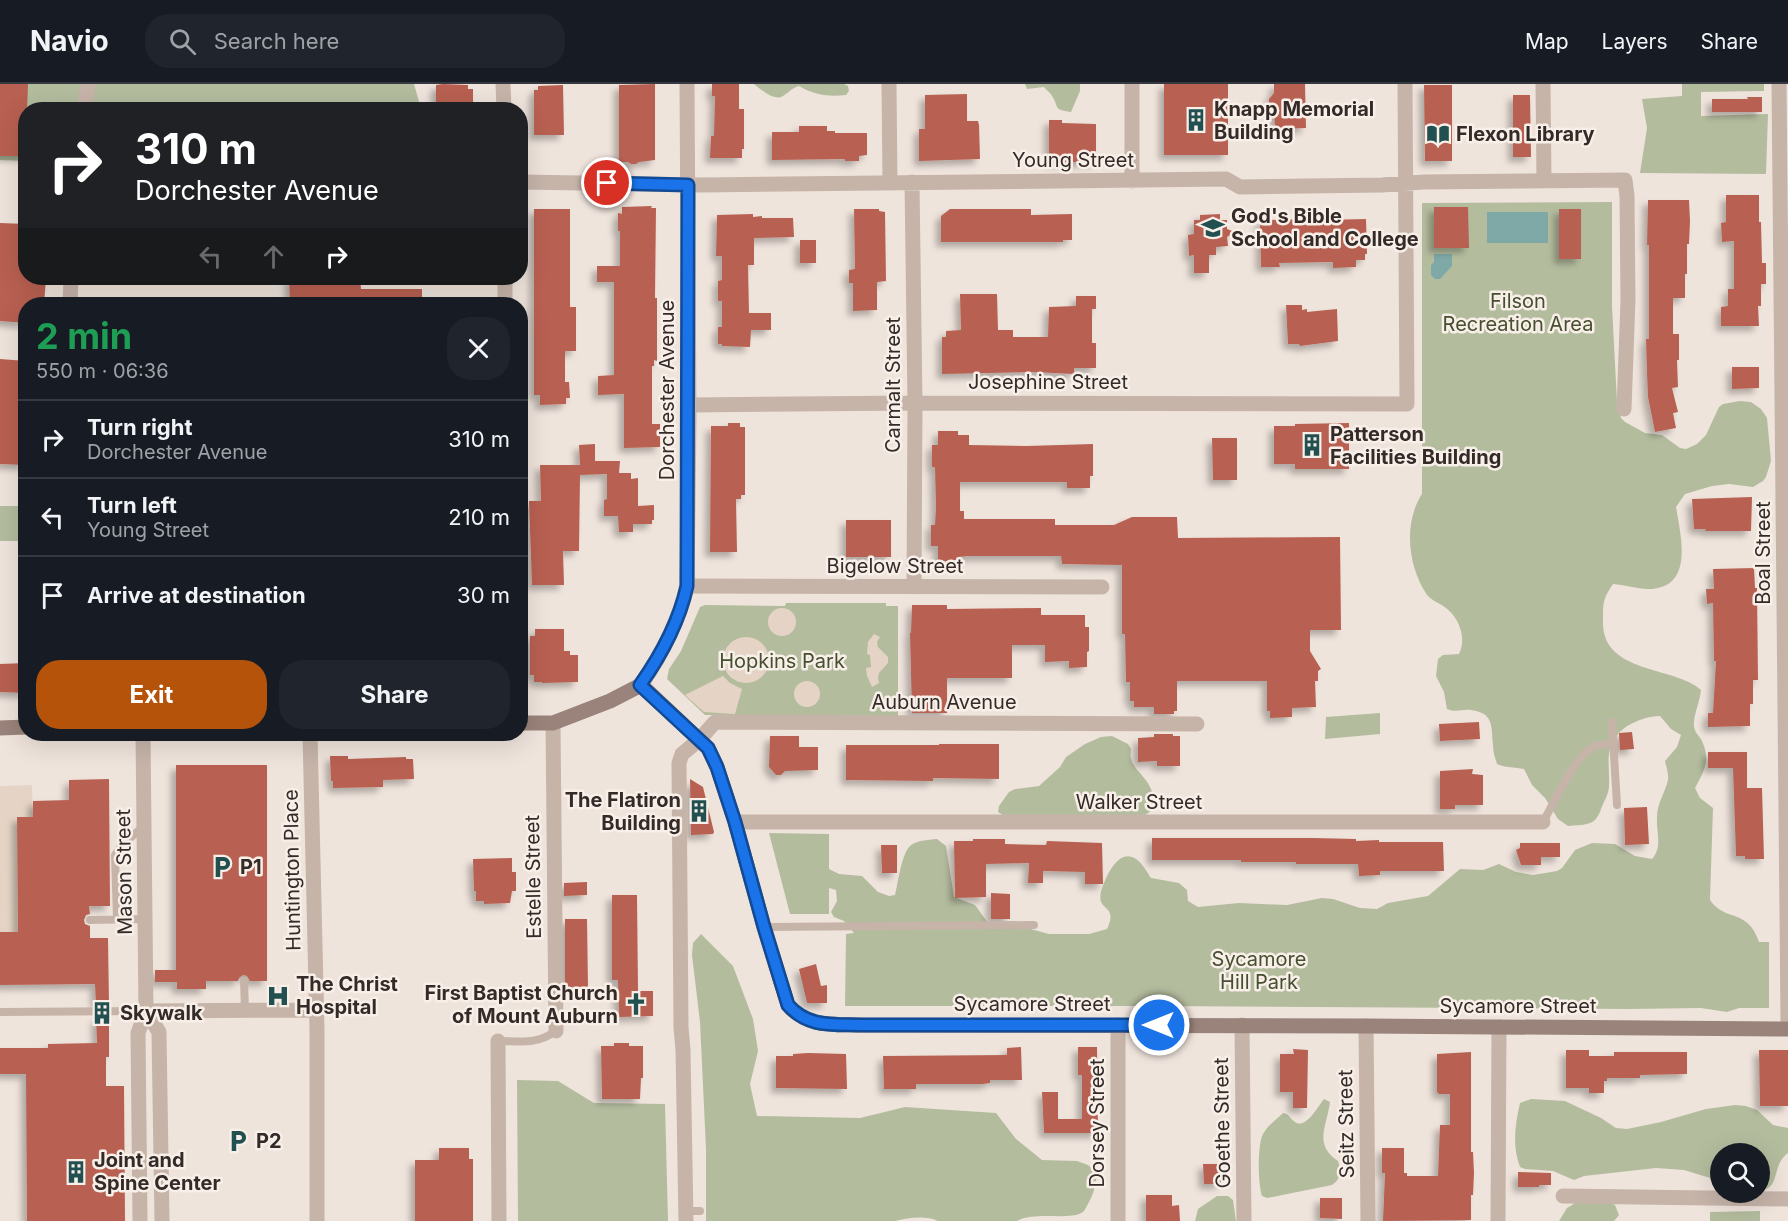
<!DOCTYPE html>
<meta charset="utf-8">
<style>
body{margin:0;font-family:Inter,sans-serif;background:#20242c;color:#f1f3f6;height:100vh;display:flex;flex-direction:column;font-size:22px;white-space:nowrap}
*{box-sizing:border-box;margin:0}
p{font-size:20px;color:#9ea1a6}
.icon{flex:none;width:33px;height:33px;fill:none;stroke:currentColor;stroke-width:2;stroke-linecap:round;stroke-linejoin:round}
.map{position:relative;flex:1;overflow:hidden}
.sheet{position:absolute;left:18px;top:213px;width:510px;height:444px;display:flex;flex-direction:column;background:#171b24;border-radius:24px;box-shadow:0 6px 24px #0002}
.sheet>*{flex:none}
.top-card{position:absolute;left:18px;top:18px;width:510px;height:183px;border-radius:24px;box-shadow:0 6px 24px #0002;background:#202124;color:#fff;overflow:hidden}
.controls{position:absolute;left:1710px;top:1059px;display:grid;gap:12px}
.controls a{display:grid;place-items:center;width:60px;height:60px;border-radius:50%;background:#171b24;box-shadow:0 6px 24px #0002;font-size:30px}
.pin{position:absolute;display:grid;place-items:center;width:51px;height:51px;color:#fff;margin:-26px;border:3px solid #fff;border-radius:50%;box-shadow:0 2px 6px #0007}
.me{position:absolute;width:66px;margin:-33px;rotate:270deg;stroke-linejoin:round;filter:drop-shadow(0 0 4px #0008)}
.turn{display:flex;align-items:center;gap:21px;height:126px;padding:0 18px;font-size:27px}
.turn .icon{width:78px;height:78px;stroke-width:2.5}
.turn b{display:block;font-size:42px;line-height:51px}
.lanes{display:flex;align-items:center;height:57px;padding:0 18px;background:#0003;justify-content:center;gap:30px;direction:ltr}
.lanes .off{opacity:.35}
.round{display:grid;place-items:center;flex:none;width:63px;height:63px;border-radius:24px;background:#20242c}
.overview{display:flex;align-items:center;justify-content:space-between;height:102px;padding:0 18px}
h1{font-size:36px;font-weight:700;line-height:45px;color:#1e9e55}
.action{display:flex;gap:12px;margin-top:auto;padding:12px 18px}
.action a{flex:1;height:69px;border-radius:24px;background:#b45309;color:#fff;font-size:24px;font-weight:700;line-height:69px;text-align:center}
.action a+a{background:#20242c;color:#f1f3f6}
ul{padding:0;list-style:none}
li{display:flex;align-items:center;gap:18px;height:78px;padding:0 18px;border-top:2px solid #363941}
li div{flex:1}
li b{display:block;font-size:22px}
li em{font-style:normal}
header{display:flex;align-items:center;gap:36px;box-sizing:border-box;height:84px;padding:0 30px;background:#171b24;border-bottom:2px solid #363941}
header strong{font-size:28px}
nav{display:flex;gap:33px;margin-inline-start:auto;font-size:21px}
.search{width:420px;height:54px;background:#20242c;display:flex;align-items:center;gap:15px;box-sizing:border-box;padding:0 21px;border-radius:24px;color:#9ea1a6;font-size:22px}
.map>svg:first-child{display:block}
.green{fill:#b4bc9e}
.plaza{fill:#e5d4c5}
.water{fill:#7ea9a7}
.building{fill:#b86151;filter:url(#shadow)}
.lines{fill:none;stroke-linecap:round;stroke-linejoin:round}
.service{stroke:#c6b4a9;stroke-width:8}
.minor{stroke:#c6b4a9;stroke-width:15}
.tertiary{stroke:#c6b4a9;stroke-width:15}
.secondary{stroke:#99837b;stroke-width:15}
.route-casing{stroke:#114b97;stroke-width:15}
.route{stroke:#1a73e8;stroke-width:10}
.labels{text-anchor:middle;stroke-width:5;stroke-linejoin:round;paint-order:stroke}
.poi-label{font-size:20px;font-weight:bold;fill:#342b28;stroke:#f7efe8;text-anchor:start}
.street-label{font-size:20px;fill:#342b28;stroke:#f7efe8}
.park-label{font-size:20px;fill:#464f2f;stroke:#f7efe8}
</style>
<header>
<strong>Navio</strong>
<div class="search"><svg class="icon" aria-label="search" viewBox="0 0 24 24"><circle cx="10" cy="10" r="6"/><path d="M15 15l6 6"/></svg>Search here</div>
<nav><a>Map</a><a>Layers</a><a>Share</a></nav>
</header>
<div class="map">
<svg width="1788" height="1137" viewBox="0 0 1788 1137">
<defs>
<filter id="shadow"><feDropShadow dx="-5" dy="5" stdDeviation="3" flood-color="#0004"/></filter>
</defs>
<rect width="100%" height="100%" fill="#efe4dc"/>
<path class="green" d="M0,0H414L421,25L26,26L25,77L0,76Z
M754,0H844L848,2L849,7L846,11C829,13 814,11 799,2C791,4 788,10 781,13C773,16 760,5 754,0Z
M1025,0H1080V7L1071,28C1052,25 1060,24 1052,12C1050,8 1046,6 1044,3L1027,5Z
M1682,0H1764V7L1701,8V32L1768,30L1766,90L1640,89L1647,44L1642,15L1682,12Z
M1612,118V222L1617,318L1621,334L1625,338L1645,349L1662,351L1680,364L1686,365L1697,360L1706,351L1719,323L1723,320L1740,317L1751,318L1761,325L1767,334L1771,377L1766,393L1763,397L1753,403L1729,400L1712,402L1685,410L1676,423C1681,453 1695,506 1646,505C1635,504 1624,501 1613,500C1602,516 1603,520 1603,539C1603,590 1675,582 1701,606C1700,618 1693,631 1694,643C1695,648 1698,651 1701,655C1711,675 1705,686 1695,704L1700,714L1713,724L1710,816C1726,839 1747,823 1759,858H1769V924H1739L1727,928L1701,924L1629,925L1157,922H845L846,850L854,849L844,837L834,833L831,828L837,817L836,806L829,804V830H790L769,749L829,750V785L839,790L862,792L878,808L889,812L895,811C898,799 901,773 909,763C915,756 928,756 937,755L946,762L954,813L975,821L988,839L1023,843L1049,850H1089L1107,845C1119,820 1096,828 1101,808C1105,794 1118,763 1136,775C1142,779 1147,788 1151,794L1179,799L1187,806L1188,817L1198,823L1239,819L1287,821L1322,814L1333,815L1360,824L1377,825L1388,819L1428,812L1460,785L1483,786L1499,780L1516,788L1533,791L1557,787L1562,784L1575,766L1592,759L1615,760L1635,772L1652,775C1663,763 1656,748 1657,733C1657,719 1665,709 1668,696C1669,690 1666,682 1665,677L1677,663L1681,651L1671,645L1660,632C1649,632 1638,636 1629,641C1602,658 1610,676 1609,702C1609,708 1606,714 1603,720C1601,725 1599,732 1595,736C1589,742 1575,741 1568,742L1558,735L1545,714L1532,701L1524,685C1515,683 1505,684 1497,680C1495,674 1493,668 1493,661C1491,644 1495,629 1471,626C1462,625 1455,629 1447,625L1444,608L1436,592L1438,575L1443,571L1459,570C1467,554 1459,534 1446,524C1440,519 1432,517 1427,511C1408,483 1403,439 1422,410V119Z
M0,422H24V457H0Z
M786,519H886V522H898V632L705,631L667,595L669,585L681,567L700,523L705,521L785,522Z
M1380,629V650L1325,655L1326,633Z
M1112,652L1128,660L1131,665C1131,668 1130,671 1131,674C1132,682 1140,688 1144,694C1151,702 1156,714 1154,725L1145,731H1003L998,728L999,722L1009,708L1015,705L1039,702L1060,683L1066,673L1085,660L1101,653Z
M701,850L733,882L753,935L758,967L750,1000L757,1032L860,1034L905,1023L996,1029L1016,1055L1042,1076L1077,1077L1088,1081L1097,1088C1096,1101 1094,1109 1088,1120C1086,1123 1085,1126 1083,1128C1070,1137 1035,1127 1017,1137H938C925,1131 908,1134 895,1137H706V1065L700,938L692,871L693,859Z
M517,996L558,997L594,1019L665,1020L668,1137H518Z
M1324,1015L1330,1018C1327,1042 1313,1061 1338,1077C1341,1087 1341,1095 1332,1101L1267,1114L1262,1112C1258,1099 1257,1062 1263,1050C1267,1042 1277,1035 1283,1029C1290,1030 1289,1034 1295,1038C1306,1046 1318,1022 1324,1015Z
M1531,1015L1565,1017L1601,1034L1616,1044L1627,1045L1661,1038L1706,1025L1735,1021L1746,1022L1757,1026L1773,1041L1788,1044V1069C1771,1081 1781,1106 1760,1106V1070H1720V1097L1684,1086L1656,1084L1584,1092L1574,1096L1553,1087L1525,1085L1520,1083C1512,1062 1515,1041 1520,1019Z
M1217,1112H1228L1233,1116L1236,1137H1195L1198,1125Z
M1577,1118L1610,1119L1615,1121L1619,1131L1614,1137H1559L1567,1124Z
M1760,1127V1137H1710V1128Z"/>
<path class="plaza" d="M768 538a14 14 0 1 1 28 0a14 14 0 1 1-28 0Z
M874,550L880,553L877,558L878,563L888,573V579L879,589L878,594L879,599L872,603L867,592L866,584L871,583L870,571L867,570L868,558Z
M723 576a23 23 0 1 1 46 0a23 23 0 1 1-46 0Z
M723,592L730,599L742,605L735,630L704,628L685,611Z
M794 610a13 13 0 1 1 26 0a13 13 0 1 1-26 0Z
M32,701L33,733H17L18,848H0V702Z"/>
<path class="water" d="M1487,128H1548V159H1487Z
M1434,170H1452V182L1440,195H1435L1431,191V181L1434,178Z"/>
<path class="building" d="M0,0H28L27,26H26V72H0Z
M443,0L468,1V5H473V22H436V1Z
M655,0V76L639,78L636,80H631L628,78H619V1Z
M712,0H739V25H744V65H742V74H710L711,52H714L715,12H712Z
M1164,0H1228V71H1164Z
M1274,0H1305L1306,44L1275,45L1274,26L1269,20V15L1274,9Z
M563,1L564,51H534V6H538V2Z
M1424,1H1452V77H1425Z
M967,10V37H978L979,41L980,75L919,77V45H925V11Z
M1513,11H1530L1531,73H1513Z
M1747,13H1762V28H1712V15H1748Z
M1049,36H1062V39L1096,40V78H1049Z
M799,42H827V47H835V49H867V71L859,72V77H845V75L772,76V48H799Z
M1726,111H1759V138H1761L1762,179H1766V200H1761V222H1758L1759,242H1721V223L1728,222V205H1734V157L1722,158L1721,139L1726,138Z
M1648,116H1689L1690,137L1689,160H1687V190H1685V214H1673V250H1679V276H1677L1678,303L1672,304L1678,328L1673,329L1676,344L1655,348L1648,313L1647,289L1646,255H1649V161H1647Z
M652,122L651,124H656L655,214H657V277L654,276V282H652V340H660V363L624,364V310L598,311V292L614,291V198H597V182H620V147H618V129L622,130V123Z
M1434,123H1468L1469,164H1434Z
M534,125H570V223H576V267H565V298H569L570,314H566V320L540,321V311H534Z
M854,125H879V127L885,128L886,197L877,198V226L853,227V199H849V186L855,185Z
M950,125H1031V131L1072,130V156H1063V158H941V132Z
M1559,125H1581V175H1559Z
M753,130V133L762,132V134H793L794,153L754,154V181H748L749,229H771V246H751L750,263L722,262V260H718V243H722V217H718V197L722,196V172H716L717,131Z
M1220,130V136H1227V145L1235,148L1227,153L1228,162L1216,163V171H1209V189H1194V171L1189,172L1188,151L1194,150V136H1200V131Z
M1324,135V136L1366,135L1367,170H1365V176H1356V183L1333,184V178L1279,179L1280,183H1261L1260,136Z
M0,139L26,140V194H46L44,220H26V239L0,237Z
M800,156H816V179H800Z
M289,194H360L361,205H422V220H290Z
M960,210H997L998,246H1013V253H1048L1049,223L1076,222V212H1096V225H1092V259H1096V284H1074V290L1034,288L942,290V253H946V247L961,246Z
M1286,221H1302V226L1307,225V228L1337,225L1338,257L1300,262L1299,260H1288Z
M0,275L26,277V381L0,380Z
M1732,283H1759V304L1732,305Z
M728,339H740V343H745V411H741V415H736L737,468H710L711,342H728Z
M1349,339V385H1295V380H1274V342H1295V340Z
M938,347H958V351H969V361L1027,362L1093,360V392H1090V404H1067V398H960V427H964V435H1055V441H1114L1132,433H1177L1178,454L1340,453L1341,546H1310V567L1321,585L1318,587V597H1315L1316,623L1292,624V633L1270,634V627H1267V597H1177V627H1174V630H1154V623H1134V617H1130V598H1126L1125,550H1122V481L1062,480L1061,472H968L958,473V477H938V462H931V441H935L936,423L935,383H932V361H938Z
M1212,354H1237V396H1213Z
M595,360V377H620L619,389H631V395L638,394V422L654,421V436H652V440H633V448H619L618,432H604V416L607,415V390L580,391L579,467H563L564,501H532L529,417H541L540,381H580L579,361Z
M1752,413L1751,447H1705L1706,445H1694L1692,415Z
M846,436H891V473H846Z
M1754,484L1755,504H1757L1758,596H1753V620H1750V642L1708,643V629H1713L1716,577H1714L1713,519L1707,520L1706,505H1714L1713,485Z
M912,521H947V525L1041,524V531H1085V543H1089V567L1087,568V583L1069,584V577L1045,578V561H1012V594H947V629H912L910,549H911Z
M535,545H564V567H570V571H578V598L542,599V598H534V591H530V552H535Z
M26,579V609L0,608V580Z
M1479,638L1480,655L1440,657L1439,640Z
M1632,648L1634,665L1620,666L1619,649Z
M1154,650H1173V652H1180V682H1157V677L1138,678V654L1154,653Z
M770,652H799V663H818V686L785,687L781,691H776L769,683Z
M939,660H999V695L933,694V697L846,696V661H939Z
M1708,668H1747V704H1762L1764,775H1745V772H1736L1733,684H1708Z
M330,672H348V675L406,673V675H413L414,695L383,696V703L333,704V697H331Z
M176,681H267V897H250L247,892L243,891L239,894L238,897H206V905H177V898H155V886H176Z
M1473,685L1472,690L1483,691V721H1455V725H1440V687Z
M109,695L110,822H89L90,830L86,831L84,836L85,840L90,842V854H108L109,921H96L95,900L0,901V848H18L17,733H33V717L69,716V696Z
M690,695L703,703L714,748L713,750L691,751Z
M1647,723L1649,760L1625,761L1624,724Z
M1152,754H1313L1356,755V757L1379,756V758H1443L1444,787H1380V791L1359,792L1358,780H1296V778H1241V776H1152Z
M973,755H1005V760L1046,761L1047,757L1102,759L1103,800H1085V788L1043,787V799H1028L1029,779L986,780V813L955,814L954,757H973Z
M1520,759H1560V773H1541V781H1521L1516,766L1520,764Z
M881,761H897V789H882Z
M512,774V788H516V807H512L510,819L484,820V817H476V807H474L473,775Z
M587,798V811L564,812V799Z
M991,809L1010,810V835H991Z
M612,811H637L638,907H653V932L619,933L618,896H612Z
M565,835H587L588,903H565Z
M816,880L821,902L827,901V919H807L799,885Z
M96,934H109V973H106V1002H124L125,1137H27L26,990H0V964H48V960L97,959Z
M614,959H629V962H643V994H641L640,1015H602L601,962H614Z
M1021,963L1022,996H990V999L982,1000H916V1005H884L883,972L1007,971V964Z
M1078,963H1097L1098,1049H1044L1042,1008H1058V1035H1082V991H1078Z
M1293,965L1308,966L1307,1024H1293V1008H1280V970H1294Z
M1566,966H1589V972H1614V968H1687V990L1640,991V994H1607V997H1604V1009H1589V1004H1566Z
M1759,966H1788V1022H1760Z
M1471,968V1068H1473L1474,1089L1473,1111H1471V1136L1383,1137L1385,1089H1382V1064H1404V1089H1407V1092H1438L1440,1041H1450V1010H1439L1437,1008V970Z
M808,969L846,970L847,1005L776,1004V972H793V970Z
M439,1064H469V1075H473V1137H415V1076H439Z
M1203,1080H1221V1100H1204Z
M1518,1088L1551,1089V1101H1539V1103H1518Z
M1146,1111H1172V1122L1179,1121L1180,1137H1146Z
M1320,1114H1342V1135L1320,1134Z"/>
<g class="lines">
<path class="service" d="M1612,638L1617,721
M1543,738C1554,719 1573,676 1590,665C1597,660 1605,660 1613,660
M117,835L115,771L122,761L144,742
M90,836L145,835
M764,843L1034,841
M244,897L245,926
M0,928L146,927
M498,957C521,957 536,961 556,947
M686,1127H700"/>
<path class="minor" d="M503,0L504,26
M889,0L890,99
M1543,0L1544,97
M1779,0L1788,937
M84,26L88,0
M1132,97V0
M520,98L702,101L1226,95L1240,103L1382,101L1424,98L1625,96L1627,112L1628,216L1624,325
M912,98L915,319L914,503
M505,194V220
M70,220L71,194
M689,321L915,319L1407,320L1405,0
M687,502L1102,503
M553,639L556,947
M310,650L317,946V1137
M735,738H1543
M146,927L159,948L162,1137
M146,927L316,926
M1242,941L1244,1137
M1366,942L1368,1137
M498,957L499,1137
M1563,1112L1788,1115
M140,1137L138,949L146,927L143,650
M686,1137L683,966L681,943L679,679L682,670L699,656L715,638L1197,640
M1118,1137V941
M1498,1137L1499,943"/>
<path class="tertiary" d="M641,601C662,570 679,538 687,502L689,332L687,0"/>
<path class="secondary" d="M520,639H553L610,617L641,601L708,664L717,683L735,738L764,843L788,921C808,944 833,940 861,941L1366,942L1788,945
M0,644L26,643"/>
</g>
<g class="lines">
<g class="route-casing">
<path id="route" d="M607,99L688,101L687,502C679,538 662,570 640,601L708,664L717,683L735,738L764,843L788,921C808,944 833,940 861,941H1159"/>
</g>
<use href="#route" class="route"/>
</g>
<defs>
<g id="building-bare" transform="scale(1.8)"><path d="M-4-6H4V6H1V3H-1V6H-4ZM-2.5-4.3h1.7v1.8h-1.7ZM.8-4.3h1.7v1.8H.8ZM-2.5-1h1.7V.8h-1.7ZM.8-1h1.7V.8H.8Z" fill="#225050" stroke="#f7efe8" stroke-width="2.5" paint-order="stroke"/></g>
<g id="library-bare" transform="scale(1.8)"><path d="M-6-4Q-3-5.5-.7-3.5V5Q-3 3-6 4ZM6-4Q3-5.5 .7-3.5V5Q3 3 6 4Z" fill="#225050" stroke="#f7efe8" stroke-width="2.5" paint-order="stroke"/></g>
<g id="university-bare" transform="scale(1.8)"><path d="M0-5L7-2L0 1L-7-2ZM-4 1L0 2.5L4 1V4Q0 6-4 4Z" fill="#225050" stroke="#f7efe8" stroke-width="2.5" paint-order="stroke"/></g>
<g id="parking-bare" transform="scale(1.8)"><path d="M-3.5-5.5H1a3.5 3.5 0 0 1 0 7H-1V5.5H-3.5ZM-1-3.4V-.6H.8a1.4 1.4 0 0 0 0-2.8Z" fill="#225050" stroke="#f7efe8" stroke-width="2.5" paint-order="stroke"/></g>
<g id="hospital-bare" transform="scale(1.8)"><path d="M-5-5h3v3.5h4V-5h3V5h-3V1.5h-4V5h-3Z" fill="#225050" stroke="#f7efe8" stroke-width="2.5" paint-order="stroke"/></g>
<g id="church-bare" transform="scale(1.8)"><path d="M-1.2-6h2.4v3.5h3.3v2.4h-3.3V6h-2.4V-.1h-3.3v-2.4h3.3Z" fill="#225050" stroke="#f7efe8" stroke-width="2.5" paint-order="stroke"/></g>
</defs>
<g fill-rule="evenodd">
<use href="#building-bare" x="1196" y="36"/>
<use href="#library-bare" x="1438" y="50"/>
<use href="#university-bare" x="1213" y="144"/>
<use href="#building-bare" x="1312" y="361"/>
<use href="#building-bare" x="699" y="727"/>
<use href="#parking-bare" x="222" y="783"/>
<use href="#hospital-bare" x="278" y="912"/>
<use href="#church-bare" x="636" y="920"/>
<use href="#building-bare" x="102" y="929"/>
<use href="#parking-bare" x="238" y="1057"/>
<use href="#building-bare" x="76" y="1088"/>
</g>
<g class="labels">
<g class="poi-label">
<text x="1214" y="32">Knapp Memorial<tspan x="1214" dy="23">Building</tspan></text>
<text x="1456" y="57">Flexon Library</text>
<text x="1231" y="139">God's Bible<tspan x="1231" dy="23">School and College</tspan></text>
<text x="1330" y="357">Patterson<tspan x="1330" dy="23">Facilities Building</tspan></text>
<text x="681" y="723" text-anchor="end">The Flatiron<tspan x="681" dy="23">Building</tspan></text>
<text x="240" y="790">P1</text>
<text x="296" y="907">The Christ<tspan x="296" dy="23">Hospital</tspan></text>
<text x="618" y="916" text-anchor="end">First Baptist Church<tspan x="618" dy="23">of Mount Auburn</tspan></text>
<text x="120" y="936">Skywalk</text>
<text x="256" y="1064">P2</text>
<text x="94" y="1083">Joint and<tspan x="94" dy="23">Spine Center</tspan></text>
</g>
<g class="street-label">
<text x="1073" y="83">Young Street</text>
<text x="1048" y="305">Josephine Street</text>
<text transform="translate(893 301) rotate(-90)" y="7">Carmalt Street</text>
<text transform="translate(667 306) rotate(-90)" y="7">Dorchester Avenue</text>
<text transform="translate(1763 469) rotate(-90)" y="7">Boal Street</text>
<text x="895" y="489">Bigelow Street</text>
<text x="944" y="625">Auburn Avenue</text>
<text x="1139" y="725">Walker Street</text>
<text transform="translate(292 786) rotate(-91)" y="7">Huntington Place</text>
<text transform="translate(124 788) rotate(-91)" y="7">Mason Street</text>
<text transform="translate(533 793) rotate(-91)" y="7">Estelle Street</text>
<text x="1032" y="927">Sycamore Street</text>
<text x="1518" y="929">Sycamore Street</text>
<text transform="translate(1097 1039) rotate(-90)" y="7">Dorsey Street</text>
<text transform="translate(1222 1039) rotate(-91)" y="7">Goethe Street</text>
<text transform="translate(1346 1040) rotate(-91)" y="7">Seitz Street</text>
</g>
<g class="park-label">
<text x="1518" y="224">Filson<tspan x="1518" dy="23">Recreation Area</tspan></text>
<text x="782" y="584">Hopkins Park</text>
<text x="1259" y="882">Sycamore<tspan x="1259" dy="23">Hill Park</tspan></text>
</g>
</g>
</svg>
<div class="controls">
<a><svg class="icon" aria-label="search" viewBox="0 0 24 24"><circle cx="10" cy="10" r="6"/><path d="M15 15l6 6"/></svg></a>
</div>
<div class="pin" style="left:607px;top:99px;background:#d93025"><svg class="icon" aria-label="arrive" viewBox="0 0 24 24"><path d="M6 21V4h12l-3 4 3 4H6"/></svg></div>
<svg class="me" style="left:1159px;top:941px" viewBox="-20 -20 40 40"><circle r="17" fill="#1a73e8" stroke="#fff" stroke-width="3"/><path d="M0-11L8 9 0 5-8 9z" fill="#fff"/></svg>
<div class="top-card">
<div class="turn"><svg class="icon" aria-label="right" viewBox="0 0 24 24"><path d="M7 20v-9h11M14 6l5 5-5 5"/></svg><div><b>310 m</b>Dorchester Avenue</div></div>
<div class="lanes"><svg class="icon off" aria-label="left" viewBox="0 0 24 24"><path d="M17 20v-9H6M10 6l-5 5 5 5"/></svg><svg class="icon off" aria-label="ahead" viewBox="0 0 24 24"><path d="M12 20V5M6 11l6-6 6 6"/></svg><svg class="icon" aria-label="right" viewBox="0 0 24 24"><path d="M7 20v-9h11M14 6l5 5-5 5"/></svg></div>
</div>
<section class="sheet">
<div class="overview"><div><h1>2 min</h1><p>550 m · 06:36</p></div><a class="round"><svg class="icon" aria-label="close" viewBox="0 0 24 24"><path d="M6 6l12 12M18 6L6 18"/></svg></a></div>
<ul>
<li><svg class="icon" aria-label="right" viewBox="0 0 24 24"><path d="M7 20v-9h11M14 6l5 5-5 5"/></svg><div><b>Turn right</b><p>Dorchester Avenue</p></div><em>310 m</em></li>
<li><svg class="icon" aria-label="left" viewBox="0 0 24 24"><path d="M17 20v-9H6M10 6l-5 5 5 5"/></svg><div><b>Turn left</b><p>Young Street</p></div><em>210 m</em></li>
<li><svg class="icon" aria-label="arrive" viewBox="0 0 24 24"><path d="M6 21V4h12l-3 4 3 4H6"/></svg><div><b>Arrive at destination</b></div><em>30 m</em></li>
</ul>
<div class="action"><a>Exit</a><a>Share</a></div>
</section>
</div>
